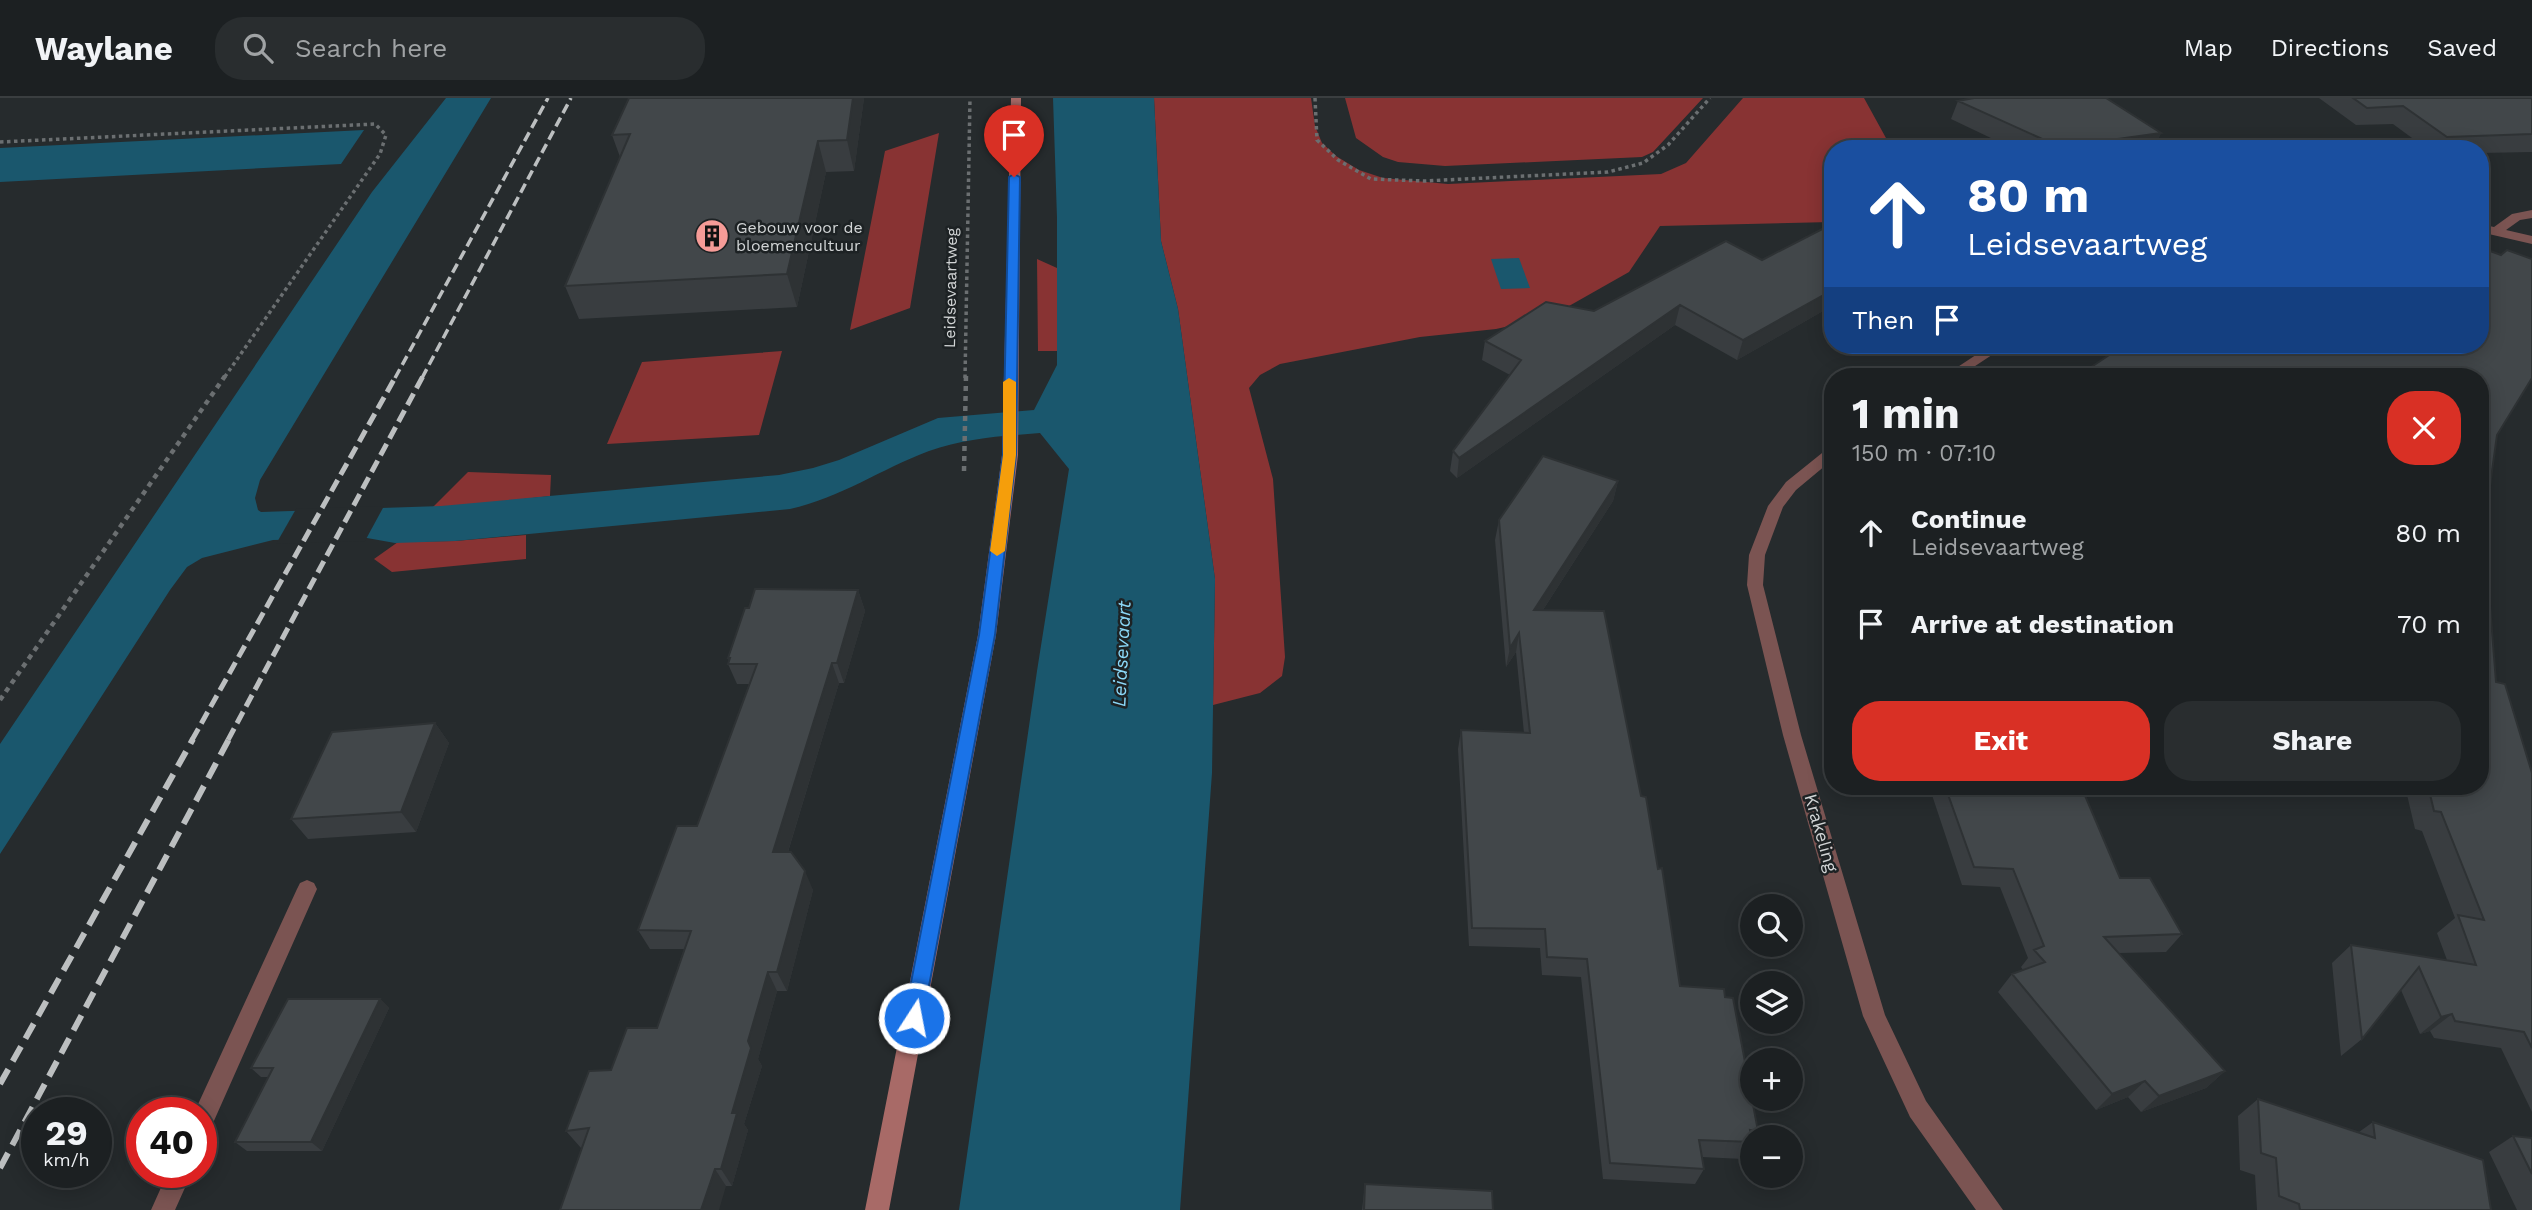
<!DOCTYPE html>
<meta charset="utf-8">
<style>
body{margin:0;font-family:"Work Sans",sans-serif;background:#292d2f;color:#f1f3f6;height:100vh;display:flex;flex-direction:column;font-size:26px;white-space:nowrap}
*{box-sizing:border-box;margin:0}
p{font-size:23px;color:#a0a3a5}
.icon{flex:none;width:38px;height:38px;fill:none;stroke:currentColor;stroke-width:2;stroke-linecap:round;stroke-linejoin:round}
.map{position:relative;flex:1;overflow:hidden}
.side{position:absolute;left:1824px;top:270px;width:665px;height:427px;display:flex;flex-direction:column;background:#1c2022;border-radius:28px;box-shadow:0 4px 18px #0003,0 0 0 2px #3a3e40}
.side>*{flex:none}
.top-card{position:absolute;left:1824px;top:42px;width:665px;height:214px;border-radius:28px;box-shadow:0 4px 18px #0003,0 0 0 2px #3a3e40;background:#1a4fa0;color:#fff;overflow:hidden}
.fabs{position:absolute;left:1740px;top:796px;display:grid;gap:14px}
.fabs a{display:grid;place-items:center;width:63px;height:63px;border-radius:50%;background:#1c2022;box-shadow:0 4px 18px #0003,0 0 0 2px #3a3e40;font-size:35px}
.speed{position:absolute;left:21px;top:999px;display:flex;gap:14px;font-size:35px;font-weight:700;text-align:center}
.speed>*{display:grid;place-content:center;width:91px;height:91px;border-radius:50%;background:#1c2022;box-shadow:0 4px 18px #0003,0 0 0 2px #3a3e40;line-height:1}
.speed small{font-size:18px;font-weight:400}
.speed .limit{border:10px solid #d22;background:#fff;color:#111}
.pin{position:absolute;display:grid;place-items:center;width:60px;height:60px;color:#fff;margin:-72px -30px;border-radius:50% 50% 50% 0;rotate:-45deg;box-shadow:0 0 7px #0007}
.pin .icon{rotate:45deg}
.me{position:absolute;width:77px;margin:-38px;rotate:11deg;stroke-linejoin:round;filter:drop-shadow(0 0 5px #0008)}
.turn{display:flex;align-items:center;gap:24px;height:147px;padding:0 28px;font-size:32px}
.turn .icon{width:91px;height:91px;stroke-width:2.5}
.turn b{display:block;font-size:49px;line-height:60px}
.then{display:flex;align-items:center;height:66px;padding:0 28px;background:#0003;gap:14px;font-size:26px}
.round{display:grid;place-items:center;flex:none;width:74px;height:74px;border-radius:28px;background:#292d2f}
.overview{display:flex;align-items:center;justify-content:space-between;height:119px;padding:0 28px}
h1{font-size:42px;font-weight:700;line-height:52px}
.action{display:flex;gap:14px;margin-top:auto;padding:14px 28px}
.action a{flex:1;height:80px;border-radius:28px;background:#d93025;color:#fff;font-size:28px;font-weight:700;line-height:80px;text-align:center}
.action a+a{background:#292d2f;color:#f1f3f6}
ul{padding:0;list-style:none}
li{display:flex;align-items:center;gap:21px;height:91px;padding:0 28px}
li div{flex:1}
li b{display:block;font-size:26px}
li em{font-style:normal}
header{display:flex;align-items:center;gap:42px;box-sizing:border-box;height:98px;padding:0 35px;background:#1c2022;border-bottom:2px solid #3a3e40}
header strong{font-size:33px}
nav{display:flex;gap:38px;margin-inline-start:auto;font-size:24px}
.search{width:490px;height:63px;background:#292d2f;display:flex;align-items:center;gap:18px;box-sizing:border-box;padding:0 24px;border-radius:28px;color:#a0a3a5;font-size:26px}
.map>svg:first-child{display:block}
.forest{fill:#833}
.water{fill:#1a576d}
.pier{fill:#262b2d}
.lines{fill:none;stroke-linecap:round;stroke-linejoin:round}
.path-far1{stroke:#6b6f71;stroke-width:3.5;stroke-dasharray:3.5 3.5;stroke-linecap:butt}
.path{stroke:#6b6f71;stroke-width:4.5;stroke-dasharray:5 5;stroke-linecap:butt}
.lane{fill:#7b5452;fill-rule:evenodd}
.street{fill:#7b5452;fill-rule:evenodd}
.secondary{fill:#a86a67;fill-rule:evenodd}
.rail-far2{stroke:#bcbfc0;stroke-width:3.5;stroke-dasharray:10 5;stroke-linecap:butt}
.rail-far1{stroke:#bcbfc0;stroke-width:5;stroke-dasharray:13 6;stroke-linecap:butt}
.rail{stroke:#bcbfc0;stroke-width:6;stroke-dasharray:17 9;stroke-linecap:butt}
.wall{fill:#393d40}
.shaded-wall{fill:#2e3234}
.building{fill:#42474a;stroke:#2e3234;stroke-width:2}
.route{fill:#1a73e8;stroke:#114b97;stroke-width:2}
.slow{fill:#f59e0b}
.labels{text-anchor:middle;stroke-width:5;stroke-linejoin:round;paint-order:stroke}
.far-poi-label{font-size:16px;fill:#d1d4d5;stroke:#1d2224;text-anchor:start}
.far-street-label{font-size:16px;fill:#d1d4d5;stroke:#1d2224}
.street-label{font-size:18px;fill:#d1d4d5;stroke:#1d2224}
.water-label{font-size:19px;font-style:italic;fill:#8bd8f8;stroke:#1d2224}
</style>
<header>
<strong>Waylane</strong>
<div class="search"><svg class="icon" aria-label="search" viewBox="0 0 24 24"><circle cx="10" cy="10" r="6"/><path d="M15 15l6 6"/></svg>Search here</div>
<nav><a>Map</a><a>Directions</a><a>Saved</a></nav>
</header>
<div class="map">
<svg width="2532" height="1112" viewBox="0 0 2532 1112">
<rect width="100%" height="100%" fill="#262b2d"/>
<path class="forest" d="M1154,0H1311L1315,28L1322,45L1336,58L1359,72L1383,80L1448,86L1661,76L1686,65L1743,0H1864L1892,51H1832V124L1660,128L1629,174L1569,208L1536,222L1496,231L1420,239L1280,266L1260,277L1249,290L1273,381L1285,559L1282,578L1260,595L1213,607L1215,481L1178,211L1161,143Z
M1345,0H1703L1653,54L1642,59L1445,68L1398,64L1383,59L1356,40Z
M939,35L910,210L850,232L885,53Z
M1037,161L1057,170V253H1038Z
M782,253L759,337L607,346L642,264Z
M468,374L551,377L550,398L462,408L433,409Z
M526,437V461L392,474L374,461L398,444L455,443Z"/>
<path class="water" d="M446,0H491L260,382L255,400L258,412L261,414L441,408L779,377L813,370L839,362L938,320L1034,312L1057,267V120L1053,0H1154L1161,143L1178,211L1215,481L1212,675L1180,1112H959L1037,573L1069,371L1040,335C1002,338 965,340 929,353C881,371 840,400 790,411L455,443L395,445L367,440L273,442L202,460L187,469L170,492L0,756V646L372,94Z
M364,32L341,66L0,84V50Z
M1519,160L1530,190L1501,191L1491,161Z"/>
<path class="pier" d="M384,408L365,443L276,446L296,411Z"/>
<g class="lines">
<path class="path-far1" d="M1315,0L1317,42L1338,62L1371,81L1424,83L1608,74L1643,65L1668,47L1710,0
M0,44L375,26L386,37L380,56L224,280
M965,280L970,0"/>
<path class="path" d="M964,373L966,278
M0,602L225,278"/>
<path class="lane" d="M307,782L314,785L317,791L209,1034L201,1037V1015H194L297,791L300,785Z
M168,1074H192L175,1112H151Z"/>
<path class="street" d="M2532,112V120L2520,122L2506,132L2532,138V146L2480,134V126L2494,129L2512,116Z
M1991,247H2007L1960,278H1944Z
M1832,349V362L1796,392L1783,409L1765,457L1763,487L1801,637L1885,917L1926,1003L2003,1112H1976L1910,1019L1863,918L1783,637L1747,487L1749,457L1768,408L1786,384L1827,351Z"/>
<path class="secondary" d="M1011,0H1021L1018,357L996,537L889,1112H865L978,537L1002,357Z"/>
<path class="rail-far2" d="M395,280L548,0
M422,280L571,0"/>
<path class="rail-far1" d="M192,642L396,278
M228,642L423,278"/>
<path class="rail" d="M0,986L193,641
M0,1070L229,641"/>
</g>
<path class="wall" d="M864,0L854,73L826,74L797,209L579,221L565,188L620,59L612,37Z
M2319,0H2532V54L2480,55V51H2427L2393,26L2356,27Z
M1958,3L2161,35L2153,51H2014L1951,21Z
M1832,126V218L1823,213L1737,262L1675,227L1457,380L1450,373L1453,353L1510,277L1482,262L1485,243L1594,213L1762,162Z
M2480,278L2497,337L2484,431L2496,584L2532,675V1014L2501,950L2434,940L2430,933L2420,936L2401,892L2362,941L2341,958L2332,865L2351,847L2447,862L2437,835L2455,820L2422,733L2415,731L2405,688H2480Z
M1618,383L1613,403L1543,512L1641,698L1658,771L1680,888L1725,899L1758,1033L1754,1040H1752V1045L1743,1061L1702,1059L1704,1071L1695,1086L1603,1081L1581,879L1542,877L1540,850L1469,848L1458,651L1461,632L1524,635L1516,554L1506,569L1495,442L1499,422Z
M858,492L865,513L844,585H839L788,754L813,792L787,893H777L758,961L762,968L744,1026L748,1032L732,1088H726L581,1050L566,1033L611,972L657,930L684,851H650L638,832L697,728L749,586H737L728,566L729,563L728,560L749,510Z
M435,625L449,645L416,734L308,741L291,721Z
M1929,688H2081L2120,780L2182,836L2166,854L2119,855L2225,973L2206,990L2141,1014L2128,999L2096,1012L1998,894L2012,876L2023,872L2021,869L2028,860L2000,789L1962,787Z
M380,901L389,910L322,1053H247L235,1044L269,979H261L251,970Z
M2258,1001L2359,1034L2373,1024L2491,1112H2257L2255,1077L2240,1072L2238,1018Z
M2513,1038L2532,1040V1112H2517L2489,1054Z
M1365,1086L1493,1112H1362Z"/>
<path class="shaded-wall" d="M853,0H864L854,73L847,42Z
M2161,35L2153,51H2060V49Z
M818,43L826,74L797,209L787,176Z
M1829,194L1823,213L1737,262L1743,242Z
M1680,207L1675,227L1457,380L1459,360Z
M1618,383L1613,403L1530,532L1534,512Z
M858,492L865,513L844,585L837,565Z
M1519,535L1516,554L1506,569L1510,550Z
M832,565L839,585L782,773L773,754Z
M435,625L449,645L416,734L401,714Z
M805,773L813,792L787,893L777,874Z
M768,874L777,893L758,961L762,968L744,1026L748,1032L732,1088L721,1071L732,1015L748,943Z
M380,901L389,910L322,1053L311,1044Z
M2452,916L2430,933L2420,936L2441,919Z
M2225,973L2206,990L2141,1014L2159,998Z
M2145,983L2128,999L2096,1012L2112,996Z
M715,1071L726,1088L719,1112H701Z"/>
<path class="building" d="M629,0H853L847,42L818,43L787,176L565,188L630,36L612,37Z
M1974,0H2106L2161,35L2060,49L1958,3Z
M2353,0H2532V36L2447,39L2403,8L2367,10Z
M1832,126V195L1829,194L1743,242L1680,207L1459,360L1453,353L1521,262L1485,243L1546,204L1594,213L1726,143L1762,162Z
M2507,152L2532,161V280L2497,337L2484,431L2496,584L2505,586L2532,675V950L2524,934L2455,923L2452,916L2441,919L2419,869L2362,941L2351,847L2476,867L2458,817L2484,822L2441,714L2434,713L2428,688H2480V278H2078L2124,247H2480V161L2490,153L2501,157Z
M1543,358L1618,383L1534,512L1604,513L1641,698L1646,699L1658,771L1662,770L1680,888L1724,891L1725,899L1733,900L1758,1033L1750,1032L1752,1044L1699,1042L1704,1071L1610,1065L1587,861L1547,859L1545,831L1472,830L1461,632L1530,635L1519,535L1510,550L1499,422Z
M755,491L858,492L837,565H832L773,754H791L805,773L777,874H768L748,943L751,950L732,1015H737L721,1071H715L701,1112H560L589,1030L566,1033L589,973L611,972L627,930H657L691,833L638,832L677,728H697L757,566H728L730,560H728L745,510H749Z
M435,625L401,714L291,721L332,634Z
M1945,688H2081L2120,780H2150L2182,836L2104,839L2225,973L2159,998L2145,983L2112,996L2012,876L2045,864L2034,852L2044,848L2013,771L1974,769Z
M288,901H380L311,1044H235L273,970H251Z
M2258,1001L2375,1040L2373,1024L2483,1062L2491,1112H2300L2299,1106L2279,1098L2276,1060L2261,1055Z
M2513,1038L2532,1040V1076Z
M1365,1086L1492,1093L1493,1112H1364Z"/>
<path class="route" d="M1014,76L1020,79L1016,357L995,537L923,920L921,927L914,929L906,927L904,920L979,537L1003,357L1009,79Z"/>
<path class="slow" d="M1009,280L1016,284V357L1005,453L997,458L990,453L1003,357V284Z"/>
<defs>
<g id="building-disc" transform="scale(1.75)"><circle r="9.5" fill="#f59b97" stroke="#1d2224"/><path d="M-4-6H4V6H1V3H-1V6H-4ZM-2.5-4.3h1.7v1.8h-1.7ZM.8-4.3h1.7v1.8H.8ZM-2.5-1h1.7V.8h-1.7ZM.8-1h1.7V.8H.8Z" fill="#111"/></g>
</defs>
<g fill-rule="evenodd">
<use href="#building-disc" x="712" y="138"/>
</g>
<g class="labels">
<g class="far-poi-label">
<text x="736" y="135">Gebouw voor de<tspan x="736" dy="18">bloemencultuur</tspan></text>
</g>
<g class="far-street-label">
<text transform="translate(950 190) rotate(-89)" y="6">Leidsevaartweg</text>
</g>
<g class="street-label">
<text transform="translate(1821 735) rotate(74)" y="6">Krakeling</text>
</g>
<g class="water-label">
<text transform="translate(1121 556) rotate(-87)" y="7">Leidsevaart</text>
</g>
</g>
</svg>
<div class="fabs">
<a><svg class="icon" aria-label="search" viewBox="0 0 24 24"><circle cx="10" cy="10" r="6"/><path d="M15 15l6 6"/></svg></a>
<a><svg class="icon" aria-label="layers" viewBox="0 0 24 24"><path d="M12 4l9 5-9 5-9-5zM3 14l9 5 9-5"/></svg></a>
<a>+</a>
<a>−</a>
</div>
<div class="speed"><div>29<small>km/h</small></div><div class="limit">40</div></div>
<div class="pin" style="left:1014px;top:79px;background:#d93025"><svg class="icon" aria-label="arrive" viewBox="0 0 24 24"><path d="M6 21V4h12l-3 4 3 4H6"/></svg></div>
<svg class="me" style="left:914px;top:920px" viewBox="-20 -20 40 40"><circle r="17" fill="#1a73e8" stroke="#fff" stroke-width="3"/><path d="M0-11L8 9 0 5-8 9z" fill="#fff"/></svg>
<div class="top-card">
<div class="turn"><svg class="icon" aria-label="ahead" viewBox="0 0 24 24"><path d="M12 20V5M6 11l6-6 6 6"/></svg><div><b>80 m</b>Leidsevaartweg</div></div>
<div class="then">Then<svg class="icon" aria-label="arrive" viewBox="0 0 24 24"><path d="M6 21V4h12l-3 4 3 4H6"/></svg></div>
</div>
<section class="side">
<div class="overview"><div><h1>1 min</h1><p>150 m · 07:10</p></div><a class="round" style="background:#d93025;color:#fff"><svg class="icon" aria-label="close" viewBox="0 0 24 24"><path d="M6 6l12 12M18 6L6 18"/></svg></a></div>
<ul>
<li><svg class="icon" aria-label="ahead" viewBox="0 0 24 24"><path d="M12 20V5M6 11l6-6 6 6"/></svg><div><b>Continue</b><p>Leidsevaartweg</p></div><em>80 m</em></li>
<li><svg class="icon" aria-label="arrive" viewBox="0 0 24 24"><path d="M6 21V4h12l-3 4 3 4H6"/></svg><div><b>Arrive at destination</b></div><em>70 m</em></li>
</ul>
<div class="action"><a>Exit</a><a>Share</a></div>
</section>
</div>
